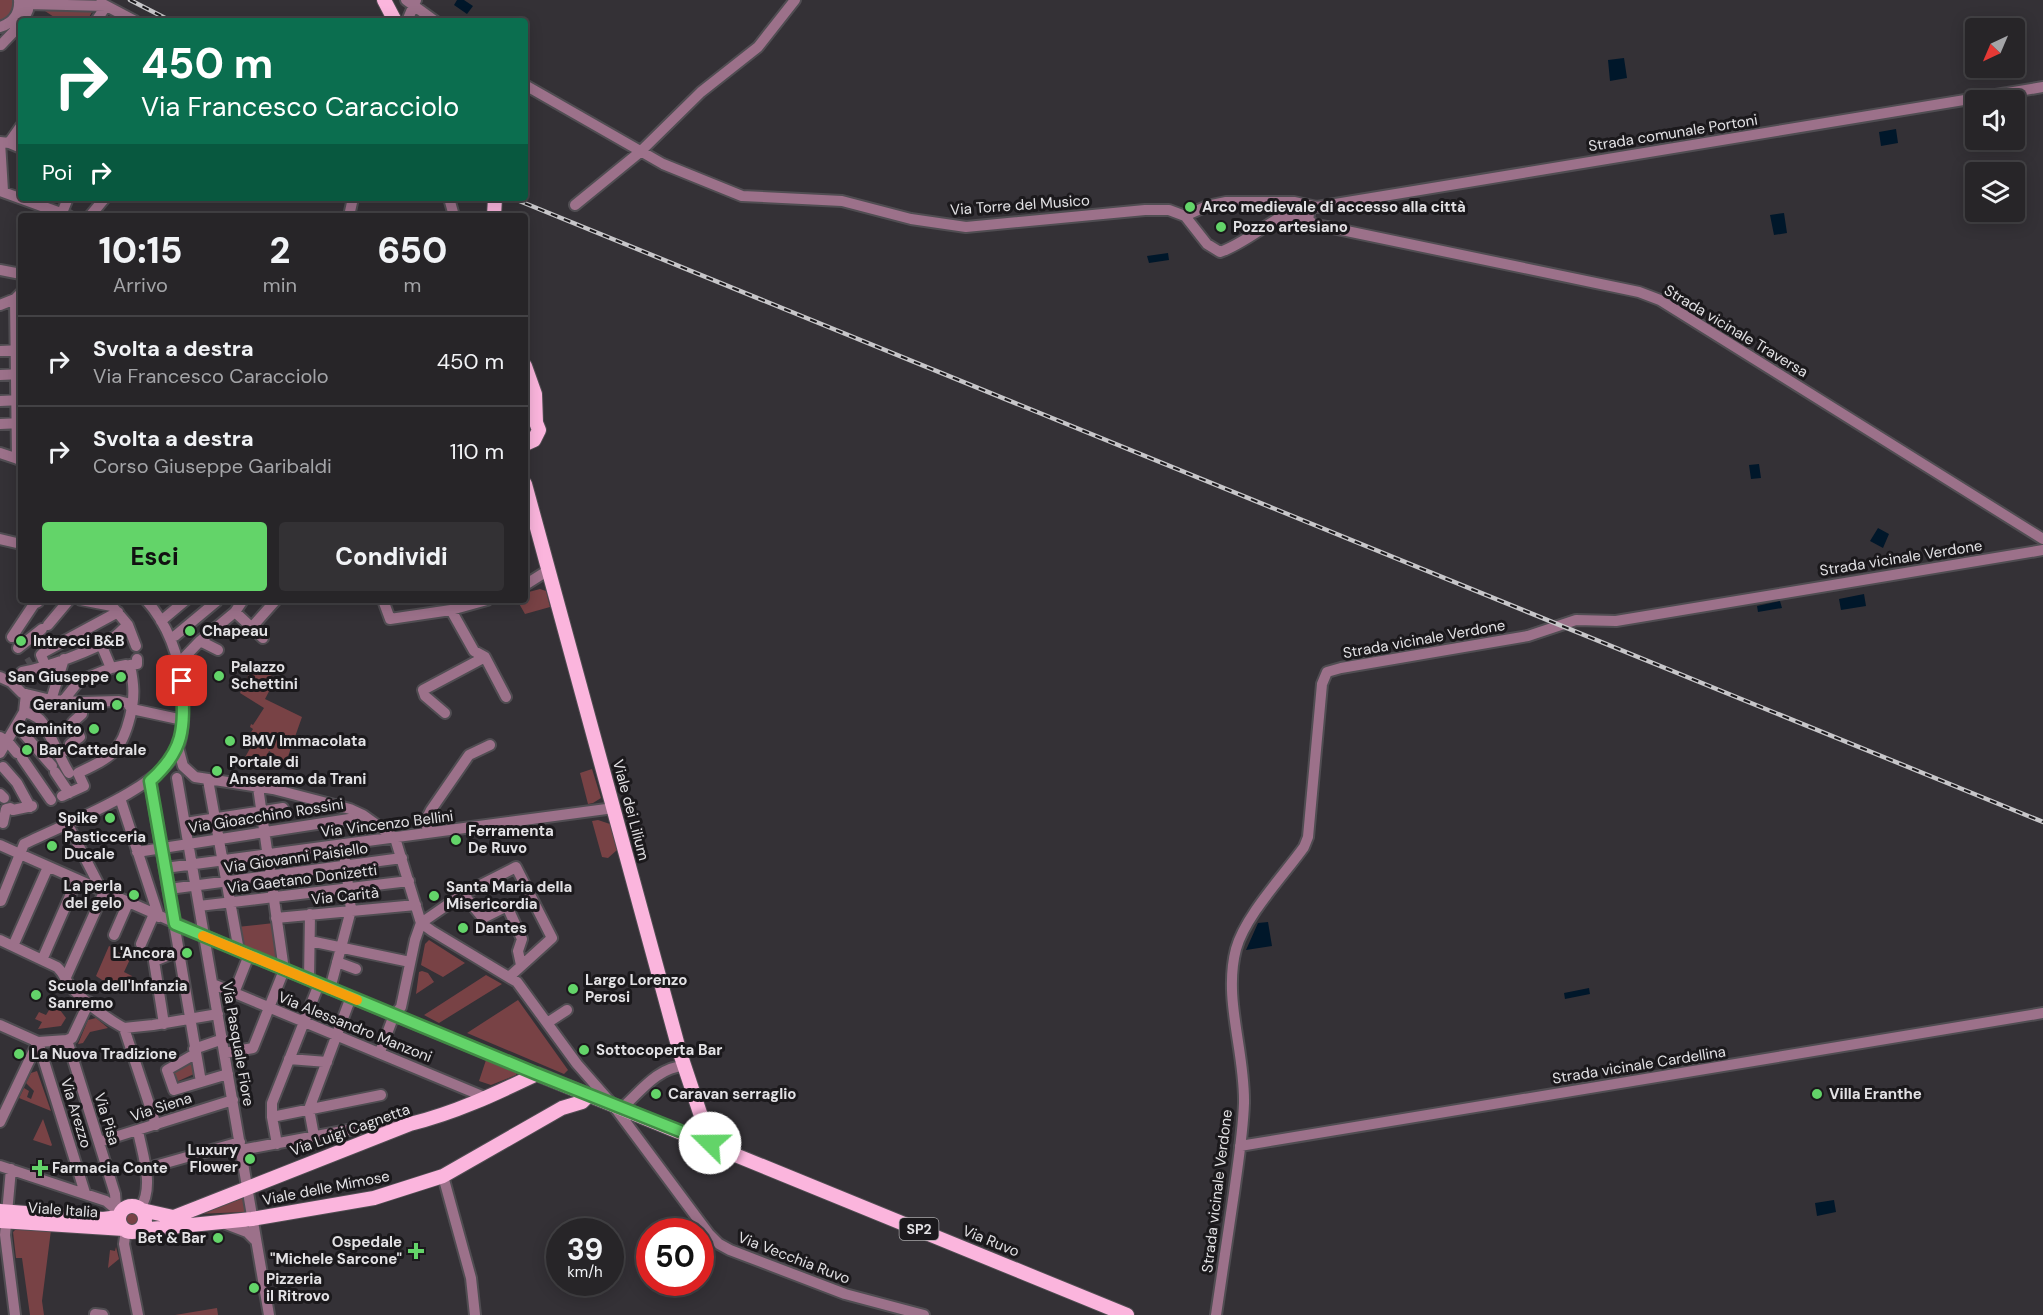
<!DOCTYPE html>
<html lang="it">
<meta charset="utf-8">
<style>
body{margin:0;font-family:"DM Sans",sans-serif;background:#333134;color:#f1f3f6;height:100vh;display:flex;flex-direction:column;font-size:22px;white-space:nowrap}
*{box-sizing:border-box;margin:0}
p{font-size:20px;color:#a4a5a8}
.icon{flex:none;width:33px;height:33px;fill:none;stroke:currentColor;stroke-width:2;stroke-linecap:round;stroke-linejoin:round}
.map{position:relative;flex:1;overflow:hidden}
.sheet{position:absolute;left:18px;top:213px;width:510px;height:390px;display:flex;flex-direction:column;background:#272528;border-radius:6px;box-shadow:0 3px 15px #0003,0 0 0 2px #434245}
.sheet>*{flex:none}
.banner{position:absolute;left:18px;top:18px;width:510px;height:183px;border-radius:6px;box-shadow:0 3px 15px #0003,0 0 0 2px #434245;background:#0b6e4f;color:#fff;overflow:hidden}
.needle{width:39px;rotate:224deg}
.fabs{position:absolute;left:1965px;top:18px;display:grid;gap:12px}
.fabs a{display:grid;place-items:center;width:60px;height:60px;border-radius:6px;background:#272528;box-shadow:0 3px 15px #0003,0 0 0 2px #434245;font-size:30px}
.speed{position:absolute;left:546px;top:1218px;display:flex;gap:12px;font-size:30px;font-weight:700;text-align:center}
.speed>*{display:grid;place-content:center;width:78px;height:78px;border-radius:50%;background:#272528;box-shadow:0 3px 15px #0003,0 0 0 2px #434245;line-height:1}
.speed small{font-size:15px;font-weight:400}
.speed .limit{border:9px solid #d22;background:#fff;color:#111}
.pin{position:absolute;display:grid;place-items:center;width:51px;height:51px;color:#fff;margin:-26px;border-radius:12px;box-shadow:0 3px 9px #0006}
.me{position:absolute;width:66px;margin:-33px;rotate:292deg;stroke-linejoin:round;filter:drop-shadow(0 0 4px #0008)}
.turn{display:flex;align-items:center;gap:21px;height:126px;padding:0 24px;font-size:27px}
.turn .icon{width:78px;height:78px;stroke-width:2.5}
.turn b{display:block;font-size:42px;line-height:51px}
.then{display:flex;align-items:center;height:57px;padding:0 24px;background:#0003;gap:12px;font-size:22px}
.eta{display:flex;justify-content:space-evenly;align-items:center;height:102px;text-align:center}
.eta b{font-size:36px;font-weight:800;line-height:42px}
.action{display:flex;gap:12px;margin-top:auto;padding:12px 24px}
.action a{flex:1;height:69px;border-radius:6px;background:#63d469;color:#111;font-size:24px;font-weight:800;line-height:69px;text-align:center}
.action a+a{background:#333134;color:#f1f3f6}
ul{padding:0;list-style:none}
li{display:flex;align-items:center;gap:18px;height:90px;padding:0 24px;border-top:2px solid #434245}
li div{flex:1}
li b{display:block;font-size:22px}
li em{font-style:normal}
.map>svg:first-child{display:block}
.green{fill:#784245}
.water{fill:#00172a}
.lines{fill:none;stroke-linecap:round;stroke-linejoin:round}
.minor-tunnel{stroke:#4e4b50;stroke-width:10;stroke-dasharray:10 5;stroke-linecap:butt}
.minor-casing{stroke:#504d52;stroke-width:14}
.major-casing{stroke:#504d52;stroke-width:16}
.minor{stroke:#9c718a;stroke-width:10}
.major{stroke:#fbb5dd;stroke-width:14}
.rail-casing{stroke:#c7c6c9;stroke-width:4.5}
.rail{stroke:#1b191c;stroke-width:2;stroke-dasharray:7;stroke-linecap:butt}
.route-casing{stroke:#408a44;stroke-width:15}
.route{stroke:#63d469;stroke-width:10}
.slow{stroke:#f59e0b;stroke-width:10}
.poi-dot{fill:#63d469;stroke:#1b191c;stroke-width:2}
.labels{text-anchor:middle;stroke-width:6;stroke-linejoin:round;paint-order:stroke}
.shield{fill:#1b191c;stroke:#a6a5a8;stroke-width:1.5}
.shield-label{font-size:14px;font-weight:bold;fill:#e2e1e4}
.street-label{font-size:15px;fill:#e2e1e4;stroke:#1b191c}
.poi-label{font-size:15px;font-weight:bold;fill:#e2e1e4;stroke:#1b191c;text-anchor:start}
</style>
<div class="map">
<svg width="2043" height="1315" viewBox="0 0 2043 1315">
<rect width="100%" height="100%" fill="#343136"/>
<path class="green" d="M0,0H13C15,10 10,18 0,20Z
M42,9L92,12L87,21H60Z
M540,589L546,591L550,607L525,614L517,600H525V593Z
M251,669L258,672L259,670L276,678L265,699L302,717L286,762L269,751L263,765L243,761L253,743L247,739L253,729L250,727L251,724L253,725L264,708L240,693Z
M592,769L601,798L593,803L588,804L580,773Z
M598,820L610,824L617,850L608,858L602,857L592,821Z
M274,923L279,961L240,945L237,927Z
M429,940L465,963L443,977L421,965L425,944Z
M109,946L132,955L124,972L132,976L120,989L118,987L116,989L96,976Z
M422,971L428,973L434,982L416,994L419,972Z
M486,975L502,984L439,1023L424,1015Z
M518,1000L568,1070L564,1074L467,1033Z
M54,1002L66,1018L61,1026L38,1029L42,1022L35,1019L39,1012L46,1015Z
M96,1018L108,1028L90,1032L83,1043L78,1044L88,1020Z
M486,1060L517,1073L516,1075L491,1085L479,1081Z
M191,1062L194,1074L174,1083L171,1074Z
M37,1071L51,1111L19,1098L24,1088L29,1091L27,1097L31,1099L34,1091L26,1083L31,1073Z
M43,1119L52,1145L51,1146L33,1140Z
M242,1195L245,1212L195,1214Z
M125 1218a7 7 0 1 1 14 0a7 7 0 1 1-14 0Z
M18,1227L51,1230L42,1301L44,1315H30L22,1258H16L13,1232Z
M116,1247L119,1259L108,1268L110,1250L115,1251Z
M217,1308L218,1315H175Z"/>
<path class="water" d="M457,0H464L473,6L467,14L454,5Z
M1624,58L1627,78L1610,81L1608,60Z
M1896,129L1898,143L1881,146L1879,132Z
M1784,213L1787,233L1774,235L1770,215Z
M1168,253L1169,260L1149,263L1147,256Z
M1759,464L1761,478L1751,479L1749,465Z
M1878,528L1889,534L1883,548L1870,541Z
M1864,594L1866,606L1841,610L1839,599Z
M1780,601L1782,608L1758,612L1757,606Z
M1268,922L1272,946L1246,950L1258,923Z
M1589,988L1590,994L1565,999L1564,993Z
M1834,1200L1836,1212L1817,1216L1815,1203Z"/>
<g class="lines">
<path class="minor-tunnel" d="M27,664L32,661"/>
<g class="minor-casing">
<path id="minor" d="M406,0L435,21
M101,3L135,21
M28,4L106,6
M23,21L28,10V0
M96,21L106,6
M407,21L416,0
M0,27C13,23 20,14 19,0
M1,45L21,24
M525,85L663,164L742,196L842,201L911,219L966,227L1145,210H1169L1185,216L1207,244L1220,252C1241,245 1261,228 1281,217
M0,142L3,191
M0,142L9,143L21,148
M9,143L21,126
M0,191L69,216
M449,198L454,216
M575,205L640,152L701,92L758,47L795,0
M1279,212L1281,217L1294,220L1308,219L1309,214
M62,213L68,198
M90,216L105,198
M349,216L353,198
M1185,216L1207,206L1226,202H1294L1317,207L2043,87
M1308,219L1313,224L1639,292L1660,300L2043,539
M0,270L21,274
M15,299L17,459
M0,305L15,299L21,293
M0,351L21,350
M0,375L21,374
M0,401L21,400
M0,424L21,423
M0,453L21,460
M0,539L21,544
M525,585L547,571
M81,600L112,606L128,625L136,646
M383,600L390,619L451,610L487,600
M235,612L263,638
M161,621L186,600
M48,625L69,600
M252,627L276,600
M175,636L217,601
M12,637L34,604L38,602
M200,641L218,650
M101,644L111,668
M18,648L42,629
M485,657L506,697
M178,664L200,641L235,612L243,600
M45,665L41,655L44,652L118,612
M22,672C48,667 92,651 114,637C119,634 123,628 128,625
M0,677L11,682L22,693L51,700L82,702L119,701L127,703L132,709
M51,700L64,659
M63,701L79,681L111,668L126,665
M132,709L183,720
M24,712C29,713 34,715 38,718C47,724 60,760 69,773
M445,713L425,696L423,690L485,657L474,651L451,610
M17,726L52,766
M0,737L8,742L17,753
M178,747L183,766L195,777L273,789L350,809L363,815L395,838L421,923L432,931L517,982L577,1064L613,1105L709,1234L719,1244L730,1250L845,1294L924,1315
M67,751L72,747L70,744L80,737L73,722L82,714V710
M0,753L24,712L26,694
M22,758L51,800
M3,767L17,783L30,807
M55,772L69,793
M177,778L269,1315
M208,780L239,951
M150,781L201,1082
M0,794L4,798
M62,796L84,786L78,773C111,757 121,753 130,717C135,696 134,685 130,665L137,664V659
M120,798L159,917
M3,823L6,809L10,808L13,810L32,806
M67,823L102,891
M185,823L283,808
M428,833L426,820L431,810L469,755L490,745
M0,845L20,854L24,844C64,824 162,788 178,748C185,730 183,706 182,688C180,657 167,623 146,600
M137,852L349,819L363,815
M165,868L614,808
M169,889L402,858
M463,894L483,918L507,906L522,939L518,951L521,965
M1,901L20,854L239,951L537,1074
M199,906L409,881
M276,918L416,905
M421,923L463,894L516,867L552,938L509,977
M114,935L128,903
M0,940L57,967C64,973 65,980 71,987C85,1002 106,1018 124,1028
M310,941L410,962
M141,944L154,914
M13,946L48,867
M42,960L77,880
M337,962L356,969
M66,977L104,892
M309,980L310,914
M213,984L487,1098
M330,989L351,910L343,844
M234,993L249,955
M547,1023L567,1010
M164,1024L154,961L179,951
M0,1025L38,1042L67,1040
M124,1028L156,1125
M124,1028L153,1025L218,1014
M67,1040L115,1194L116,1207
M67,1040L72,1038L89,1002
M38,1042L85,1193
M194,1049L223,1039
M380,1052L394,1015L401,1007L415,940L421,923
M225,1053L253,1048L284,970L258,787
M195,1054L167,1070L174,1090L228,1074
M289,1059L327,1062
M622,1108C640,1092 658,1067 684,1066
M272,1117L381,1095
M0,1122L38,1042
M138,1131C142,1153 155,1188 140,1208
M314,1136L309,1109L351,997
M99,1142L233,1100
M277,1144L272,1117V1103L319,984
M1240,1146L2043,1013
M241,1150L375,1125L403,1124
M0,1166L106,1201L119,1212
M155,1166L240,1142
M11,1169L5,1235L15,1315
M443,1176L471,1278L475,1315
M226,1224L247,1232L256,1241
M130,1232L125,1237L124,1244L138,1315
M95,1314L103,1315
M1216,1315C1222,1274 1228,1234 1234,1193C1238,1163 1243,1133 1244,1103C1245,1051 1223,999 1236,949C1245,916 1284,875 1304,847L1308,837L1322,684L1327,672L1341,668L1528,636L1576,620L1616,621L2043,550"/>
</g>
<g class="major-casing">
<path id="major" d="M384,0L395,21
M494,216L495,198
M525,366L535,394L536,422
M525,416L535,420L539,430L534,440L525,444
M525,484L680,1053L710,1143
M119 1219a13 13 0 1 1 26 0a13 13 0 1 1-26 0Z
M142,1210L182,1219
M0,1211L103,1219L119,1217
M174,1217L410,1124C455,1113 495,1094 537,1074L1127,1315
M0,1221L124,1229
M140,1230L252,1219L374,1198L443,1176L562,1108L582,1102L589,1095"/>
</g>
<use href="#minor" class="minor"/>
<use href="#major" class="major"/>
<g class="rail-casing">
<path id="rail" d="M130,0L171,21
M512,198L2043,822"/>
</g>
<use href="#rail" class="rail"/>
</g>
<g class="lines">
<g class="route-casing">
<path id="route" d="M182,681C184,727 186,749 150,781L175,924L537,1074L710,1143"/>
</g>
<use href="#route" class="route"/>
<path class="slow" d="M203,936L357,1000"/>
</g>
<g class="poi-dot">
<circle cx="1190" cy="207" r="6"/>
<circle cx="1221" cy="227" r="6"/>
<circle cx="190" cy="631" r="6"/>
<circle cx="21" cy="641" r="6"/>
<circle cx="219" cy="676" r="6"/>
<circle cx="121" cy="677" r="6"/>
<circle cx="117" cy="705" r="6"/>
<circle cx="94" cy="729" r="6"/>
<circle cx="230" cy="741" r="6"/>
<circle cx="27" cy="750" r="6"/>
<circle cx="217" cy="771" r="6"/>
<circle cx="110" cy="818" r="6"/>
<circle cx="456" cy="840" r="6"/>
<circle cx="52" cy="846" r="6"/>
<circle cx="134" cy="895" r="6"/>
<circle cx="434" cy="896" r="6"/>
<circle cx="463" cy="928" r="6"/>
<circle cx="187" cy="953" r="6"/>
<circle cx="573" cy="989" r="6"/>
<circle cx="36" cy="995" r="6"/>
<circle cx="584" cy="1050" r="6"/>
<circle cx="19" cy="1054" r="6"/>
<circle cx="656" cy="1094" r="6"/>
<circle cx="1817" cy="1094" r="6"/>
<circle cx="250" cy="1159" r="6"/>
<path d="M37 1159h6v6h6v6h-6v6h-6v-6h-6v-6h6z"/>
<circle cx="218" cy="1238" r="6"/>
<path d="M413 1242h6v6h6v6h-6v6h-6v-6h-6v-6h6z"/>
<circle cx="254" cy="1288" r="6"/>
</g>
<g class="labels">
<rect class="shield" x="899.5" y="1218" width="39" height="22" rx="4.5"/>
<g class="shield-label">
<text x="919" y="1234">SP2</text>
</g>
<g class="street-label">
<text transform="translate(1673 133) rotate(-9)" y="5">Strada comunale Portoni</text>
<text transform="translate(1020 205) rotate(-4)" y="5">Via Torre del Musico</text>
<text transform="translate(1736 331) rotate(31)" y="5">Strada vicinale Traversa</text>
<text transform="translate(1901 558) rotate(-9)" y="5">Strada vicinale Verdone</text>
<text transform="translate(1424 639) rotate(-10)" y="5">Strada vicinale Verdone</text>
<text transform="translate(631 810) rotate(75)" y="5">Viale dei Lilium</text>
<text transform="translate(266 816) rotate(-9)" y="5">Via Gioacchino Rossini</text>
<text transform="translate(387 824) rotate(-7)" y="5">Via Vincenzo Bellini</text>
<text transform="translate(296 858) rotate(-8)" y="5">Via Giovanni Paisiello</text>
<text transform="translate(302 879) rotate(-7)" y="5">Via Gaetano Donizetti</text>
<text transform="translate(345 896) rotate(-6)" y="5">Via Carità</text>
<text transform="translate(355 1027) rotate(22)" y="5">Via Alessandro Manzoni</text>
<text transform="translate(238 1044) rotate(80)" y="5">Via Pasquale Fiore</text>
<text transform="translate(1639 1065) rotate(-9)" y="5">Strada vicinale Cardellina</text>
<text transform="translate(161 1107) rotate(-18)" y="5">Via Siena</text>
<text transform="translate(76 1113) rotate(73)" y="5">Via Arezzo</text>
<text transform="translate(107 1119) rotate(73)" y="5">Via Pisa</text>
<text transform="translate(350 1130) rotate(-20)" y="5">Via Luigi Cagnetta</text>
<text transform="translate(326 1188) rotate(-11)" y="5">Viale delle Mimose</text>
<text transform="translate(1217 1191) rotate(-83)" y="5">Strada vicinale Verdone</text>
<text transform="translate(63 1210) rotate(4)" y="5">Viale Italia</text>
<text transform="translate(991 1241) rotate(22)" y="5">Via Ruvo</text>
<text transform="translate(794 1258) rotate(21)" y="5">Via Vecchia Ruvo</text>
</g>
<g class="poi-label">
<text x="1202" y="212">Arco medievale di accesso alla città</text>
<text x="1233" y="232">Pozzo artesiano</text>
<text x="202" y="636">Chapeau</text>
<text x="33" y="646">Intrecci B&amp;B</text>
<text x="231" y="672">Palazzo<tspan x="231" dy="17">Schettini</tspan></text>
<text x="109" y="682" text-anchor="end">San Giuseppe</text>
<text x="105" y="710" text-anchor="end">Geranium</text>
<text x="82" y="734" text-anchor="end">Caminito</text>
<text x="242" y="746">BMV Immacolata</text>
<text x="39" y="755">Bar Cattedrale</text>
<text x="229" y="767">Portale di<tspan x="229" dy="17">Anseramo da Trani</tspan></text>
<text x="98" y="823" text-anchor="end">Spike</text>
<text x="468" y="836">Ferramenta<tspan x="468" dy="17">De Ruvo</tspan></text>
<text x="64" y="842">Pasticceria<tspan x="64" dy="17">Ducale</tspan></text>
<text x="122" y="891" text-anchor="end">La perla<tspan x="122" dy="17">del gelo</tspan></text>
<text x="446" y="892">Santa Maria della<tspan x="446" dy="17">Misericordia</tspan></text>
<text x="475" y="933">Dantes</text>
<text x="175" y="958" text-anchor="end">L'Ancora</text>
<text x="585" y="985">Largo Lorenzo<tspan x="585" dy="17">Perosi</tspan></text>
<text x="48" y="991">Scuola dell'Infanzia<tspan x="48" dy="17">Sanremo</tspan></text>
<text x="596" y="1055">Sottocoperta Bar</text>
<text x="31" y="1059">La Nuova Tradizione</text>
<text x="668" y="1099">Caravan serraglio</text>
<text x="1829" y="1099">Villa Eranthe</text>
<text x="238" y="1155" text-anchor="end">Luxury<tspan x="238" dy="17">Flower</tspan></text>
<text x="52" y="1173">Farmacia Conte</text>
<text x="206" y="1243" text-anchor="end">Bet &amp; Bar</text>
<text x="402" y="1247" text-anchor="end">Ospedale<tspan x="402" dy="17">"Michele Sarcone"</tspan></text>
<text x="266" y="1284">Pizzeria<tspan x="266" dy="17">il Ritrovo</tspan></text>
</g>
</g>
</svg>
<div class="fabs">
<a><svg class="needle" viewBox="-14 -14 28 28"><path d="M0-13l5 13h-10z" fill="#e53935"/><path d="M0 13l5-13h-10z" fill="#a4a5a8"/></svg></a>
<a><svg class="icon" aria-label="sound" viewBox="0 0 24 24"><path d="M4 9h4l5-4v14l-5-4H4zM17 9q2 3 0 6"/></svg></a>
<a><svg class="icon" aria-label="layers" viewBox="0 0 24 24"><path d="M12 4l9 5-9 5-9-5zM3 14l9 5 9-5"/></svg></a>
</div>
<div class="speed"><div>39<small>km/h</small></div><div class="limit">50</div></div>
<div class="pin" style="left:182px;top:681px;background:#d93025"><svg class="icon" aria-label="arrive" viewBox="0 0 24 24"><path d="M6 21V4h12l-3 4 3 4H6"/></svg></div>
<svg class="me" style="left:710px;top:1143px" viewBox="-20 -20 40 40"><circle r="19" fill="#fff"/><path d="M0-13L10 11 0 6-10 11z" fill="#63d469"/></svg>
<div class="banner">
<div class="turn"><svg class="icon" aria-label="right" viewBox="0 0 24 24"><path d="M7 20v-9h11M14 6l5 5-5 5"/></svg><div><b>450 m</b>Via Francesco Caracciolo</div></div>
<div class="then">Poi<svg class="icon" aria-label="right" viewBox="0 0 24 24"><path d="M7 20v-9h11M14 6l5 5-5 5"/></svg></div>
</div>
<section class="sheet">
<div class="eta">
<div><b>10:15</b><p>Arrivo</p></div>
<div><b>2</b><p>min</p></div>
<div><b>650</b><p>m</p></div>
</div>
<ul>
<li><svg class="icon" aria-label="right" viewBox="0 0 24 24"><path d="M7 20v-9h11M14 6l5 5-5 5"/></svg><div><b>Svolta a destra</b><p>Via Francesco Caracciolo</p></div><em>450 m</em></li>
<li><svg class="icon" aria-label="right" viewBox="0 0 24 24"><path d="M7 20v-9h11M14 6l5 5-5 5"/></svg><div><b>Svolta a destra</b><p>Corso Giuseppe Garibaldi</p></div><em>110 m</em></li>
</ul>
<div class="action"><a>Esci</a><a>Condividi</a></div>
</section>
</div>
